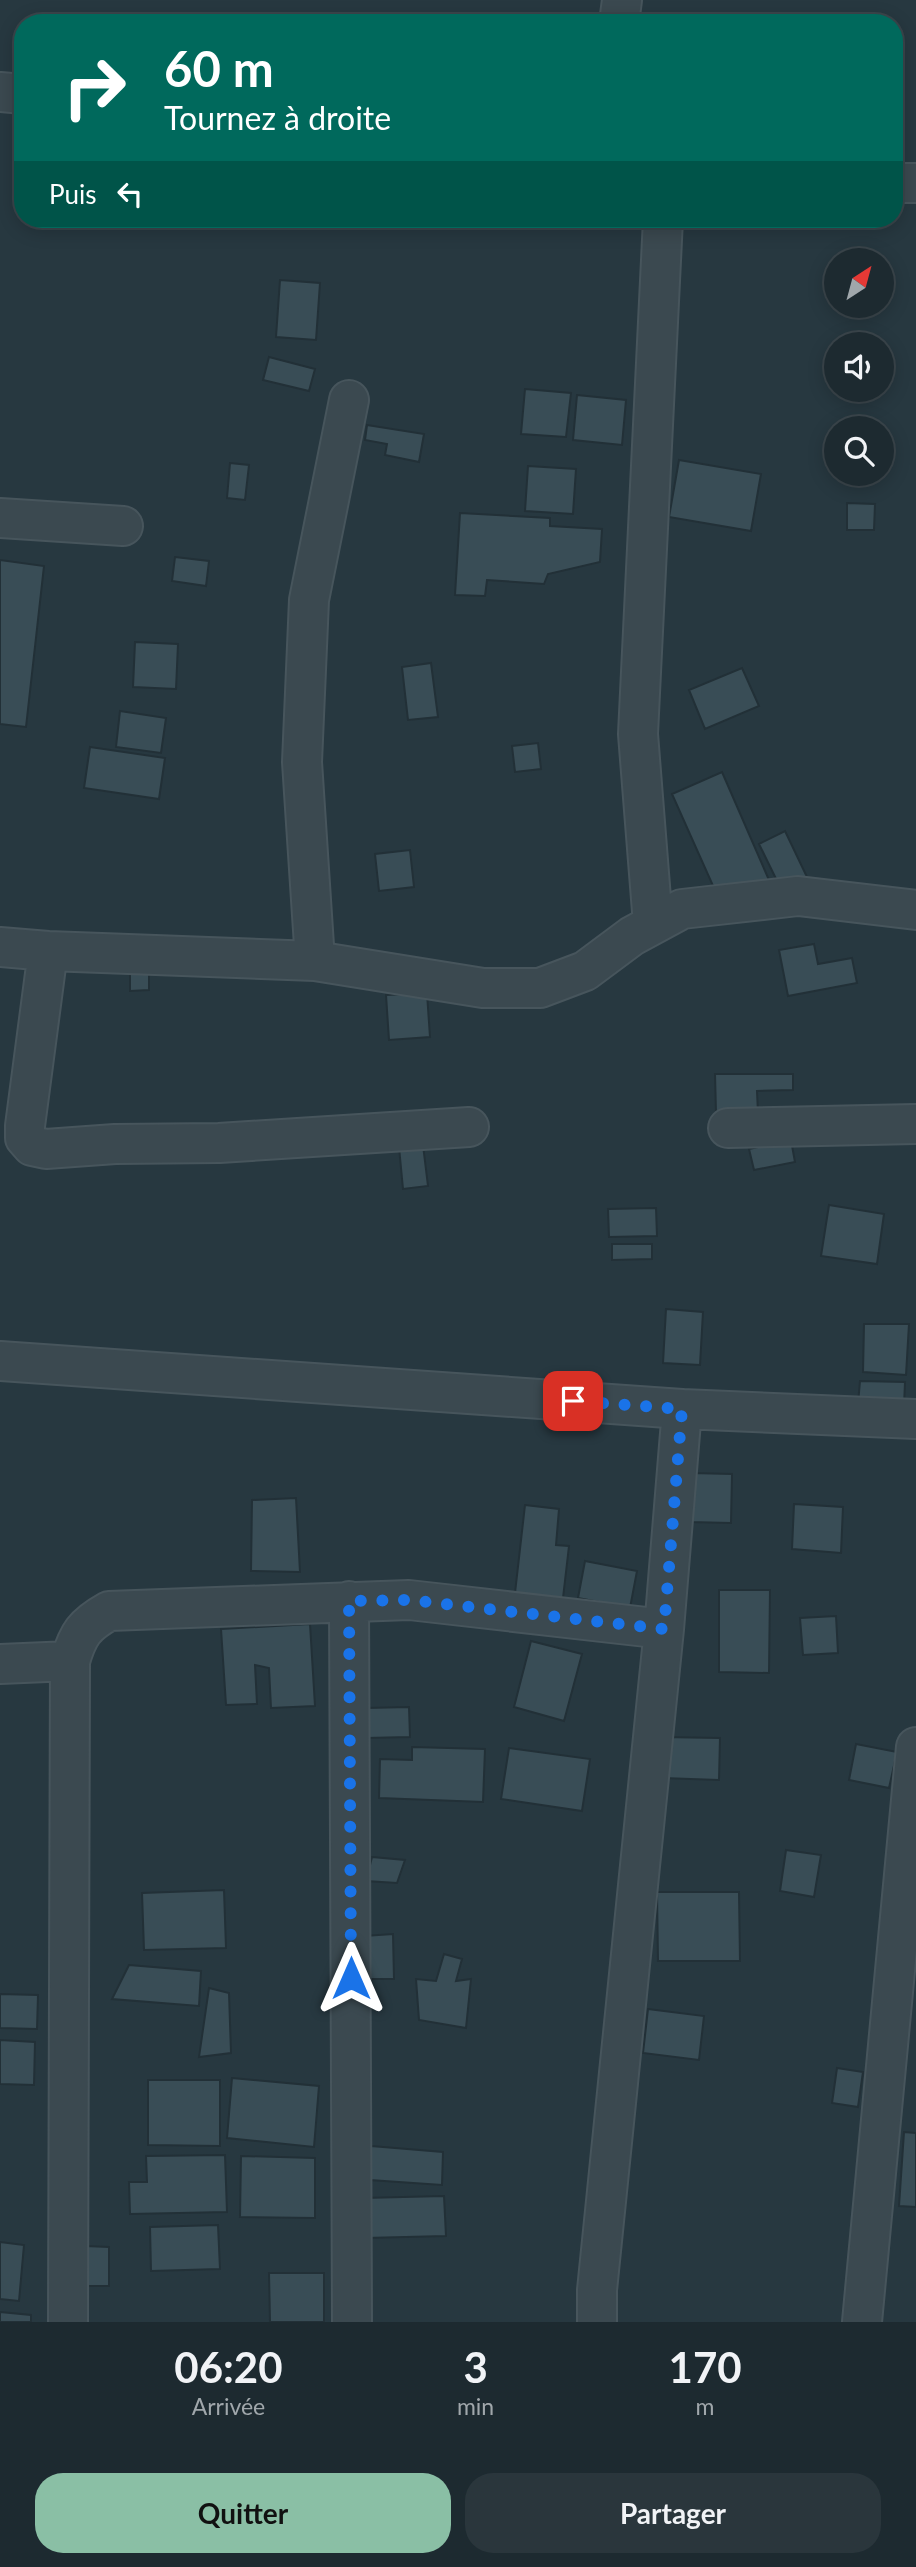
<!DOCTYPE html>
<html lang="fr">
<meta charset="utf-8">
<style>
body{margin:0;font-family:Lato,sans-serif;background:#2a363c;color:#f1f3f6;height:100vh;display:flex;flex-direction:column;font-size:26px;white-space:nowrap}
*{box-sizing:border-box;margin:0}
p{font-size:23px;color:#a0a7ab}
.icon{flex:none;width:38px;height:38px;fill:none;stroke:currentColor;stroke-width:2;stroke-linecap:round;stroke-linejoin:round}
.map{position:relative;height:2322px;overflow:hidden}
.details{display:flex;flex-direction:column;background:#1d2a30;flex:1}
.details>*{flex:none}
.hud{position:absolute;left:14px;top:14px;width:889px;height:214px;border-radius:28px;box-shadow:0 4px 18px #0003,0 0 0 2px #3b464c;background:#00695c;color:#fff;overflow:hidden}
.needle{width:46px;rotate:36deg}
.buttons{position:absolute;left:824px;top:248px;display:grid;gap:14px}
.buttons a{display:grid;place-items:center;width:70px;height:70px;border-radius:50%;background:#1d2a30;box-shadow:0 4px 18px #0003,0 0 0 2px #3b464c;font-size:35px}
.pin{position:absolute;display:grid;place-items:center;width:60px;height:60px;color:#fff;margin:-30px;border-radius:14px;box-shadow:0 4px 10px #0006}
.me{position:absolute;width:77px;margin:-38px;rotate:0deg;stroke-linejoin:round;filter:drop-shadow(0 0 5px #0008)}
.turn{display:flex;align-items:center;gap:24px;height:147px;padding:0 35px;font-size:32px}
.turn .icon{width:91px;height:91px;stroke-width:2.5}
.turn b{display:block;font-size:49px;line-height:60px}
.then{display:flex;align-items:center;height:66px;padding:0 35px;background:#0003;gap:14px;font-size:26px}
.eta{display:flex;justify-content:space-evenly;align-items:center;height:119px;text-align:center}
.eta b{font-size:42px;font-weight:700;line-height:49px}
.action{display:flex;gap:14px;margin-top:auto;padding:14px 35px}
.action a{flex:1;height:80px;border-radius:28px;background:#8abfa5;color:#111;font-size:28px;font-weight:700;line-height:80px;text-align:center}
.action a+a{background:#2a363c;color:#f1f3f6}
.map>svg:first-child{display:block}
.building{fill:#394d56;stroke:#223037;stroke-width:2}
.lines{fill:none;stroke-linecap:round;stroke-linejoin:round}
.minor-casing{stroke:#47555c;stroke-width:42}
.minor{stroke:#3b4950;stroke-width:38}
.route{stroke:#1a73e8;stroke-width:12;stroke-dasharray:0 21.6}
</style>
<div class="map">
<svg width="916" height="2322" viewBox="0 0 916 2322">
<rect width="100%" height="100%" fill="#273840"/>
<path class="building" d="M425,219H458V227L424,224Z
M280,280L320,283L316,340L276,337Z
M269,357L315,369L309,391L263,380Z
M525,389L571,393L566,437L521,434Z
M577,395L626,400L622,445L573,440Z
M367,425L424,434L419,462L385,455L387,444L365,440Z
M679,460L761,474L751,531L669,517Z
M230,463L249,465L245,500L227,498Z
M528,466L576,469L573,514L525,511Z
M847,503L875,504L874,530H847Z
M460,513L550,518V526L602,529L600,562L548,574L544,584L487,580L485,596L455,595Z
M175,557L209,561L206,586L172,581Z
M0,560L44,566L26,727L0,724Z
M135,642L178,644L176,689L133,687Z
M431,663L438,717L408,720L402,667Z
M742,668L759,706L705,729L689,690Z
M120,711L166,718L161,753L116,747Z
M538,743L541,769L515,772L512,746Z
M90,747L165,758L159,799L84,788Z
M722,772L769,880L777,881L722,906L672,794Z
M785,831L807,877L781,889L759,844Z
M410,850L414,887L379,891L375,854Z
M814,944L818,964L852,958L857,983L788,996L779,950Z
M130,969H149V990L130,991Z
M427,993L430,1037L389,1040L386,995Z
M715,1074H793V1090L757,1091L758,1113H716Z
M791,1140L795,1162L754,1170L749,1149Z
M423,1145L428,1186L403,1189L399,1147Z
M829,1205L884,1214L877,1264L821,1256Z
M656,1208L657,1236L609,1237L608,1209Z
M612,1244H652V1259L612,1260Z
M666,1309L703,1312L700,1365L663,1363Z
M864,1324H909L906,1375L863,1372Z
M860,1381L905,1382L904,1406L858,1404Z
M691,1473L732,1474L731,1523L689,1522Z
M296,1498L300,1572L251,1571L252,1500Z
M794,1504L843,1507L841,1553L792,1549Z
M525,1505L559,1509L556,1545L569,1546L563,1598L515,1593Z
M585,1561L637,1571L630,1608L578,1598Z
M719,1590H770L769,1673L719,1672Z
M836,1616L838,1653L803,1655L800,1618Z
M310,1624L315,1706L271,1708L269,1668L255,1665L257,1704L226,1705L221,1629Z
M531,1641L582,1654L564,1721L514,1707Z
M409,1707L410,1737L366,1738V1708Z
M662,1737L720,1738L719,1780L662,1778Z
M856,1744L897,1752L889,1788L849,1780Z
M412,1747L485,1749L483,1802L379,1798L380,1759L412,1760Z
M509,1748L590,1759L582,1811L501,1799Z
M786,1850L821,1855L814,1897L780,1891Z
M372,1857L405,1860L397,1883L366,1881Z
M224,1890L226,1948L144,1950L142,1893Z
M657,1892H739L740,1961H658Z
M393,1934L394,1979H360L364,1936Z
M444,1954L462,1959L456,1981L471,1979L466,2028L419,2020L416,1979L436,1981Z
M129,1965L201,1971L199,2006L112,1999Z
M209,1988L229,1993L231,2053L199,2057Z
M0,1994L38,1995L37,2029L0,2028Z
M648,2009L704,2016L699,2060L643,2053Z
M0,2040L35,2042L34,2085L0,2084Z
M837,2068L863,2072L858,2107L832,2103Z
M232,2078L319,2086L314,2147L227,2138Z
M148,2080H220V2146L148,2145Z
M904,2132L916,2133V2207L899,2206Z
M371,2146L443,2152L442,2185L370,2180Z
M225,2155L227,2212L130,2214L129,2182H147L146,2156Z
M241,2156L315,2158V2218L240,2217Z
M444,2196L446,2236L365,2238L363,2198Z
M218,2225L220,2269L151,2271L150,2227Z
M0,2242L24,2245L19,2301L0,2299Z
M85,2246L109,2247V2286H84Z
M269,2273H324V2322H270Z
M0,2312L31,2315V2322H0Z"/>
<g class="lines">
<g class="minor-casing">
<path id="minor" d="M619,23L622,0
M0,92L23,94
M894,183H916
M0,518L123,526
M653,924L638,734L663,219
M0,947L48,951L315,961L483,988H540L585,971L632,936L682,909L798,896L916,910
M48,951L25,1126V1138L32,1146L46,1149L115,1144L219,1143L469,1127
M315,961L302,762L309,600L349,400
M728,1128L916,1124
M0,1361L682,1409L916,1419
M349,1601L352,2322
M0,1664L70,1661
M68,2322L70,1661C78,1634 84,1625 109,1611L409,1600L664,1629
M597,2322V2290L664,1629L682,1409
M862,2322L916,1747"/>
</g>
<use href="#minor" class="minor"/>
</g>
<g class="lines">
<path class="route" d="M351,1978L349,1601L409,1600L664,1629L682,1409L573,1401"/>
</g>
</svg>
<div class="buttons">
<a><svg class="needle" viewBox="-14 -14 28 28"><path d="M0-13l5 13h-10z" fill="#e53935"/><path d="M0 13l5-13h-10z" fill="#a0a7ab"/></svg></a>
<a><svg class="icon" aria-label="sound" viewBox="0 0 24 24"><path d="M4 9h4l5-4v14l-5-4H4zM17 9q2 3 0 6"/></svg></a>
<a><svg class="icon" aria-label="search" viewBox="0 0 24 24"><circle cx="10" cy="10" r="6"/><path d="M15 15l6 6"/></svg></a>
</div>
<div class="pin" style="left:573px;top:1401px;background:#d93025"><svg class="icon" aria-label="arrive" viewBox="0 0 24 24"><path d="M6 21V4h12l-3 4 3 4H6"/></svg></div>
<svg class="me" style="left:351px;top:1978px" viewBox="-20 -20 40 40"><path d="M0-17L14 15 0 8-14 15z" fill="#1a73e8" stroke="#fff" stroke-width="4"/></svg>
<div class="hud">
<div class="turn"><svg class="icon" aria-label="right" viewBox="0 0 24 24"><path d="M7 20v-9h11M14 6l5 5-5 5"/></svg><div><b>60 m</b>Tournez à droite</div></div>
<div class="then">Puis<svg class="icon" aria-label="left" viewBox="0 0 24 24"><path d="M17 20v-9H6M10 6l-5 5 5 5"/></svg></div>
</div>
</div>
<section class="details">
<div class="eta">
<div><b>06:20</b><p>Arrivée</p></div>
<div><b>3</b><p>min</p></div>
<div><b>170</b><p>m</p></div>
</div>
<div class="action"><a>Quitter</a><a>Partager</a></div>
</section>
